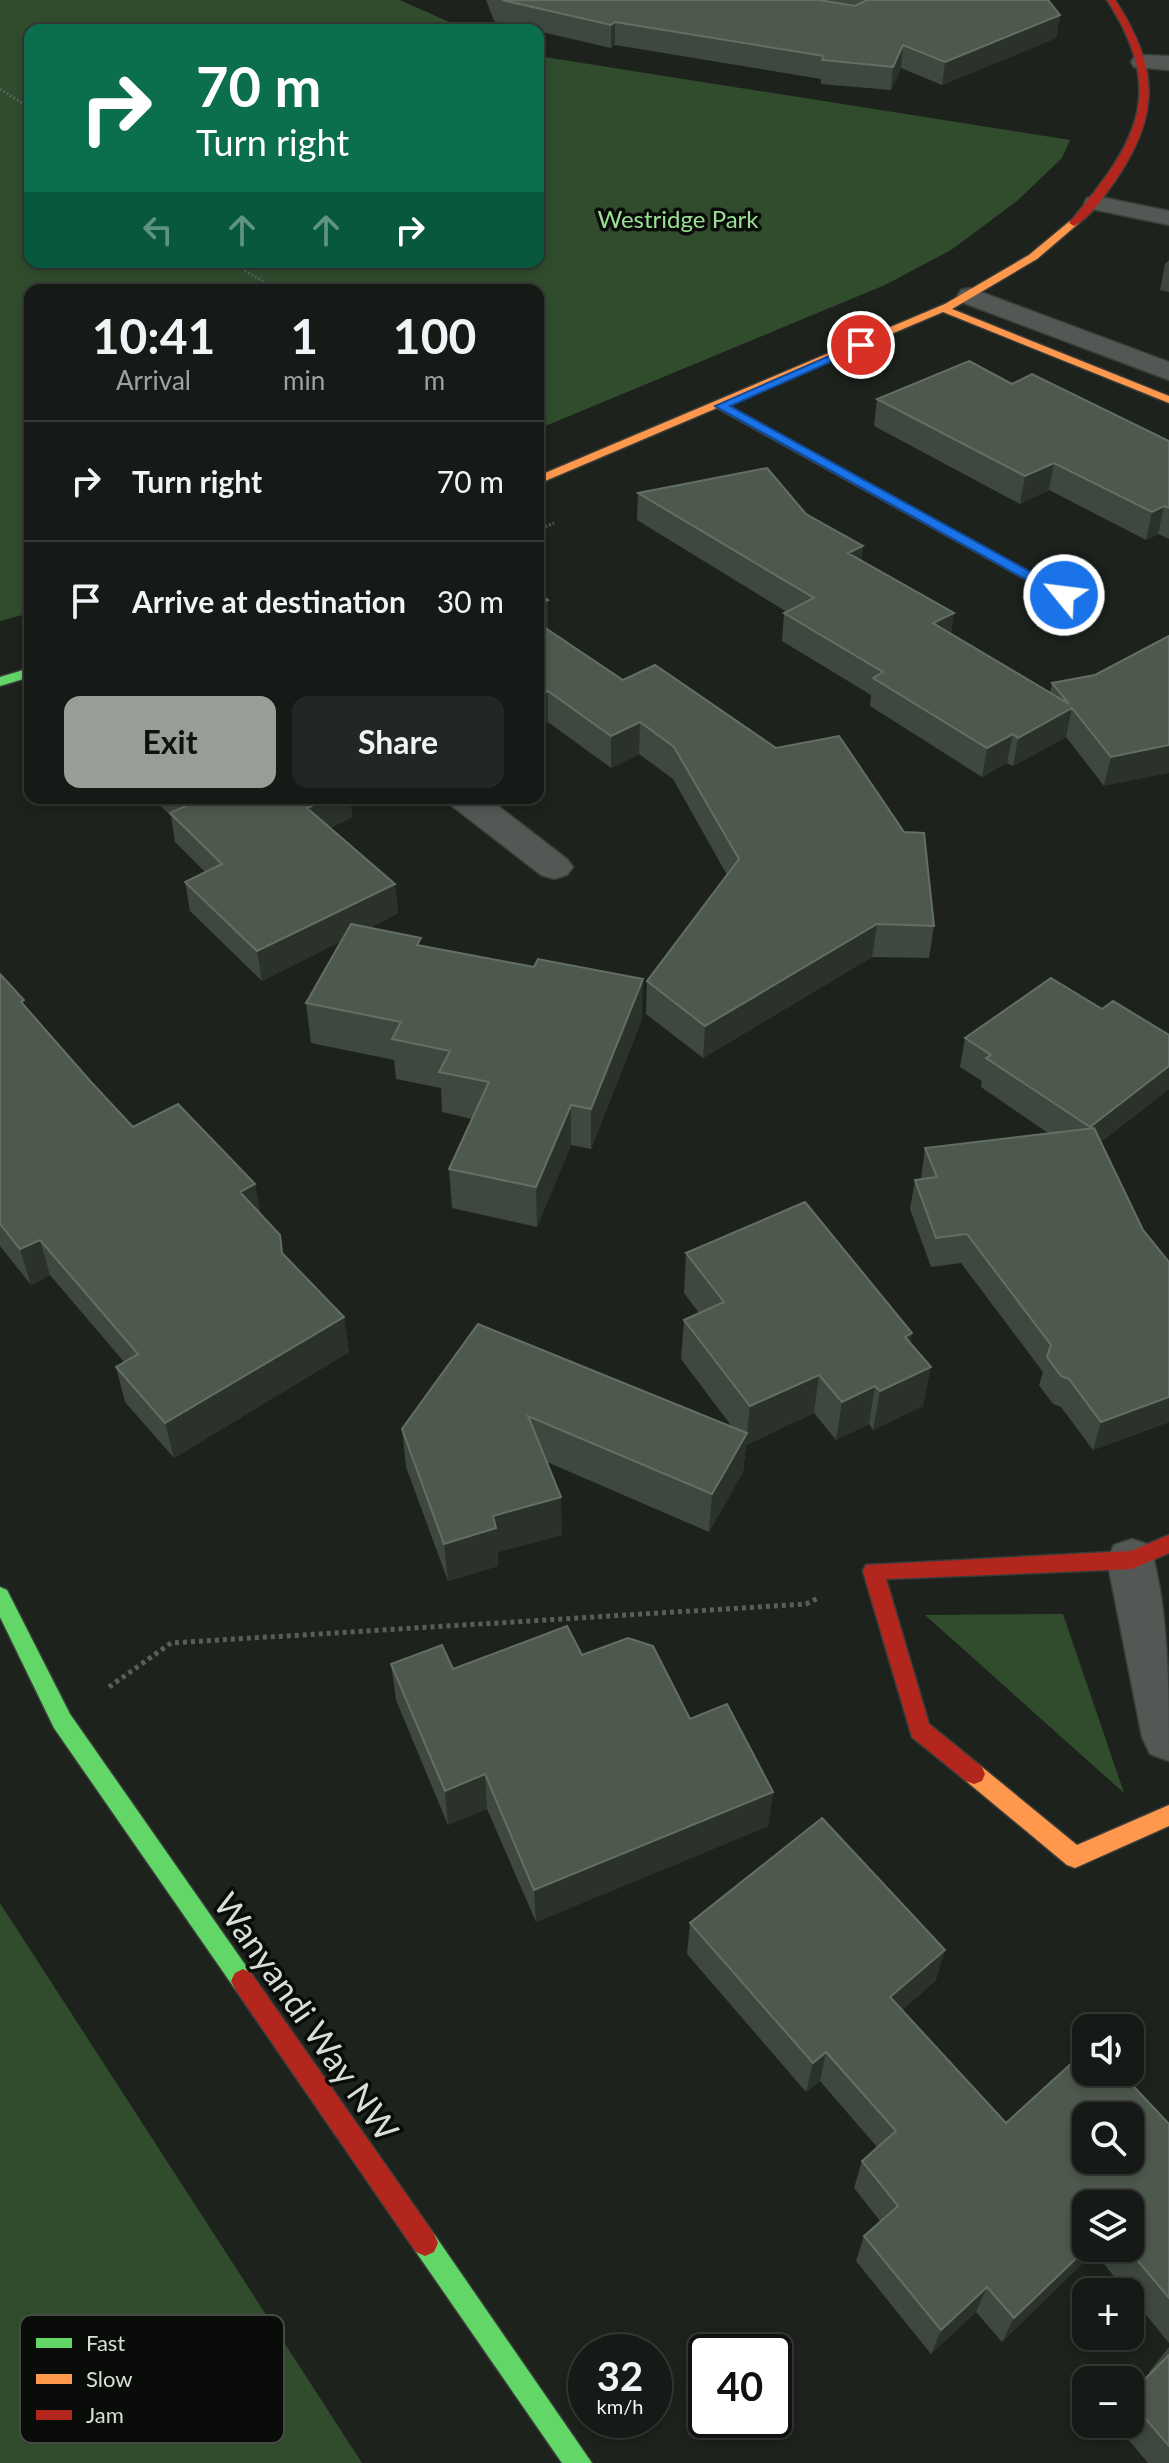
<!DOCTYPE html>
<meta charset="utf-8">
<style>
body{margin:0;font-family:Lato,sans-serif;background:#232723;color:#f1f3f6;height:100vh;display:flex;flex-direction:column;font-size:30px;white-space:nowrap}
*{box-sizing:border-box;margin:0}
p{font-size:26px;color:#9ea1a1}
.icon{flex:none;width:44px;height:44px;fill:none;stroke:currentColor;stroke-width:2;stroke-linecap:round;stroke-linejoin:round}
.map{position:relative;flex:1;overflow:hidden}
.drawer{position:absolute;left:24px;top:284px;width:520px;height:520px;display:flex;flex-direction:column;background:#161a16;border-radius:16px;box-shadow:0 4px 12px #0003,0 0 0 2px #353835}
.drawer>*{flex:none}
.top-card{position:absolute;left:24px;top:24px;width:520px;height:244px;border-radius:16px;box-shadow:0 4px 12px #0003,0 0 0 2px #353835;background:#0b6e4f;color:#fff;overflow:hidden}
.tools{position:absolute;left:1072px;top:2014px;display:grid;gap:16px}
.tools a{display:grid;place-items:center;width:72px;height:72px;border-radius:16px;background:#161a16;box-shadow:0 4px 12px #0003,0 0 0 2px #353835;font-size:40px}
.speed{position:absolute;left:568px;top:2334px;display:flex;gap:16px;font-size:40px;font-weight:700;text-align:center}
.speed>*{display:grid;place-content:center;width:104px;height:104px;border-radius:50%;background:#161a16;box-shadow:0 4px 12px #0003,0 0 0 2px #353835;line-height:1}
.speed small{font-size:20px;font-weight:400}
.speed .limit{border:4px solid #111;border-radius:12px;background:#fff;color:#111}
.pin{position:absolute;display:grid;place-items:center;width:68px;height:68px;color:#fff;margin:-34px;border:4px solid #fff;border-radius:50%;box-shadow:0 2px 8px #0007}
.me{position:absolute;width:88px;margin:-44px;rotate:299deg;stroke-linejoin:round;filter:drop-shadow(0 0 6px #0008)}
.turn{display:flex;align-items:center;gap:28px;height:168px;padding:0 40px;font-size:36px}
.turn .icon{width:104px;height:104px;stroke-width:2.5}
.turn b{display:block;font-size:56px;line-height:68px}
.lanes{display:flex;align-items:center;height:76px;padding:0 40px;background:#0003;justify-content:center;gap:40px;direction:ltr}
.lanes .off{opacity:.35}
.eta{display:flex;justify-content:space-evenly;align-items:center;height:136px;text-align:center}
.eta b{font-size:48px;font-weight:700;line-height:56px}
.cta{display:flex;gap:16px;margin-top:auto;padding:16px 40px}
.cta a{flex:1;height:92px;border-radius:16px;background:#979d97;color:#111;font-size:32px;font-weight:700;line-height:92px;text-align:center}
.cta a+a{background:#232723;color:#f1f3f6}
ul{padding:0;list-style:none}
li{display:flex;align-items:center;gap:24px;height:120px;padding:0 40px;border-top:2px solid #353835}
li div{flex:1}
li b{display:block;font-size:30px}
li em{font-style:normal}
.map>svg:first-child{display:block}
.green{fill:#304c2d}
.lines{fill:none;stroke-linecap:round;stroke-linejoin:round}
.street-casing{stroke:#393d39;stroke-width:3}
.fast-casing{stroke:#393d39;stroke-width:3}
.slow-casing{stroke:#393d39;stroke-width:3}
.jam-casing{stroke:#393d39;stroke-width:3}
.path-far1{stroke:#595e59;stroke-width:3;stroke-dasharray:2 2;stroke-linecap:butt}
.path{stroke:#595e59;stroke-width:5;stroke-dasharray:4 4;stroke-linecap:butt}
.street{fill:#545854;fill-rule:evenodd}
.fast{fill:#63d668;fill-rule:evenodd}
.slow{fill:#ff974d;fill-rule:evenodd}
.jam{fill:#b3261e;fill-rule:evenodd}
.wall{fill:#3e483e;fill-rule:evenodd}
.shaded-wall{fill:#2a322a}
.building{fill:#4e594e;stroke:#646e64;stroke-width:2;fill-rule:evenodd}
.route{fill:#1a73e8;stroke:#114b97;stroke-width:2}
.labels{text-anchor:middle;stroke-width:7;stroke-linejoin:round;paint-order:stroke}
.far-park-label{font-size:24px;fill:#9be094;stroke:#090c08}
.near-street-label{font-size:34px;fill:#d9dfd8;stroke:#090c08}
.key{fill:#090c08;stroke:#474b46;stroke-width:2}
.key-label{font-size:22px;fill:#d9dfd8}
</style>
<div class="map">
<svg width="1169" height="2463" viewBox="0 0 1169 2463">
<rect width="100%" height="100%" fill="#1d221d"/>
<path class="green" d="M0,0H400L467,30H30V262H538V56L1070,140L1062,158L1017,201L951,250L885,285L538,429V290H30V613L0,621Z
M1063,1614L1124,1793L925,1615Z
M0,1903L362,2463H0Z"/>
<g class="lines">
<g class="street-casing">
<path id="street" d="M1142,55L1169,56V70L1134,67L1131,62L1134,57Z
M1096,196L1169,211V225L1087,208L1084,203L1087,198Z
M970,288L1169,362V380L961,302L957,296L961,290Z
M447,798H488L567,859L573,867L567,875L554,879L541,875L452,806Z
M1132,1539L1150,1545C1169,1609 1169,1692 1169,1761L1150,1754L1142,1737L1107,1560L1114,1545Z"/>
</g>
<g class="fast-casing">
<path id="fast" d="M30,668V677L0,686V677Z
M0,1587L7,1590L70,1714L251,1973L255,1981L251,1989L243,1993L235,1989L54,1728L0,1617Z
M425,2230L434,2234L592,2463H562L416,2252L412,2243L416,2234Z"/>
</g>
<g class="slow-casing">
<path id="slow" d="M1070,221L1079,223L1037,259L952,309L1169,396V403L943,312L538,484V476L945,304L1029,255Z
M974,1764L982,1767L1077,1845L1169,1805V1826L1075,1868L1067,1865L966,1781L963,1774L966,1767Z"/>
</g>
<g class="jam-casing">
<path id="jam" d="M1107,0H1115C1159,67 1161,114 1115,181C1104,196 1090,218 1074,226L1069,223C1134,145 1169,96 1107,0Z
M717,404H725L1071,595L1059,598L717,408Z
M1169,1535V1553L1132,1569L886,1579L929,1724L982,1767L985,1774L982,1781L974,1784L966,1781L912,1737L863,1571L866,1565L1131,1551Z
M243,1969L251,1973L434,2234L438,2243L434,2252L425,2256L416,2252L235,1989L231,1981L235,1973Z"/>
</g>
<path class="path-far1" d="M0,89L30,108
M231,262L277,290
M538,530L554,523"/>
<path class="path" d="M109,1687L171,1643L806,1604L818,1598"/>
<use href="#street" class="street"/>
<use href="#fast" class="fast"/>
<use href="#slow" class="slow"/>
<use href="#jam" class="jam"/>
</g>
<path class="wall" d="M486,0H1048L1060,15L1056,38L942,85L901,68L891,90L821,84V79L615,45L611,48L494,21Z
M1169,260V292L1160,290L1165,264Z
M1012,384L1169,441V539L1158,534L1146,540L1049,490L1020,504L874,426L877,399Z
M638,493L806,514L863,546L861,561L954,613L951,634L1050,693L1052,683L1095,675L1169,636L1104,786L1066,737L1013,766L1007,763L982,777L870,706L871,695L782,641L784,613L787,612L637,520Z
M538,593L548,630L934,926L929,958L872,957L703,1058L646,1014L647,981L727,875L673,779L639,754L611,768L548,722L538,727Z
M152,798H350L352,817L330,828L395,884L398,913L369,928L642,1019L591,1149L571,1145L537,1227L452,1208L449,1169L472,1119L442,1112L441,1088L396,1079L394,1060L311,1043L306,1003L341,941L262,981L190,911L185,882L205,872L175,842L171,816Z
M0,974L26,1007L92,1083L133,1127L255,1184L260,1213L283,1255L344,1317L349,1352L174,1458L125,1402L116,1367L124,1362L50,1275L31,1285L0,1246Z
M1102,1009L1169,1035V1089L1101,1142L1143,1230L1169,1262V1422L1093,1450L1061,1407L1053,1404L1039,1385L1043,1372L961,1263L931,1267L910,1209L915,1180L921,1179L925,1148L1048,1133L981,1087L982,1081L960,1067L965,1038Z
M686,1253L912,1333L910,1343L923,1406L873,1430L869,1424L836,1440L814,1413L746,1445L743,1472L709,1532L547,1462L562,1535L498,1552V1566L448,1581L406,1467L402,1429L478,1324L733,1428L681,1359L684,1320L699,1313L684,1293Z
M582,1655L690,1719L773,1792L768,1826L536,1922L487,1809L448,1825L396,1700L391,1664L453,1669Z
M690,1923L936,1980L902,2010L1006,2123L1169,2124V2343L1130,2295V2292H1127L1094,2252L1002,2342L976,2312L931,2354L856,2261L864,2236L880,2221L854,2188L862,2161L877,2147L820,2081L806,2092L687,1954ZM1130,2204V2248H1086Z
M1169,2347V2463H1148L1115,2424H1130V2394L1150,2374L1149,2372Z"/>
<path class="shaded-wall" d="M1060,15L1056,38L942,85L945,62Z
M615,22V45L611,48V25Z
M903,45L901,68L891,90L893,67Z
M1054,463L1049,490L1020,504L1025,476Z
M1164,506L1158,534L1146,540L1152,512Z
M863,546L860,574L848,553Z
M548,600V631L538,636V604Z
M954,613L950,641L933,623Z
M548,691V722L538,727V696Z
M1072,708L1066,737L1013,766L1018,738Z
M640,722L639,754L611,768V736Z
M1013,734L1007,763L982,777L987,748Z
M1169,745V773L1104,786L1111,757Z
M328,798H350L352,817L310,837L307,808Z
M395,884L398,913L262,981L257,951Z
M877,924L872,957L703,1058L705,1026Z
M643,979L642,1019L591,1149V1109Z
M1169,1066V1089L1083,1156L1090,1127Z
M571,1105V1145L537,1227L536,1187Z
M255,1184L261,1220L240,1192Z
M40,1240L50,1275L31,1285L20,1249Z
M344,1317L349,1352L174,1458L165,1423Z
M912,1333L904,1372L905,1337Z
M931,1367L923,1406L873,1430L880,1391Z
M819,1375L814,1413L746,1445L743,1472L709,1532L712,1494L747,1433L750,1406Z
M875,1386L869,1424L836,1440L842,1402Z
M1169,1397V1422L1093,1450L1101,1422Z
M561,1497L562,1535L498,1552V1566L448,1581L444,1544L493,1516Z
M485,1774L487,1809L448,1825L445,1791Z
M773,1792L768,1826L536,1922L534,1890Z
M945,1950L936,1980L882,2027L890,1997Z
M826,2052L820,2081L806,2092L813,2063Z
M1087,2248H1097L1094,2252L1002,2342L1014,2318Z
M987,2287L976,2312L931,2354L941,2330Z"/>
<path class="building" d="M502,0H819L855,6L867,0H1048L1060,15L945,62L903,45L893,67L822,60L824,56L615,22L611,25Z
M969,361L1012,384L1032,374L1169,441V508L1164,506L1152,512L1054,463L1025,476L877,399Z
M767,468L806,514L863,546L848,553L954,613L933,623L1069,704L1052,683L1095,675L1169,636V745L1111,757L1072,708L1018,738L1013,734L987,748L873,678L883,672L784,613L814,598L638,493Z
M538,593L548,600L538,604Z
M538,623L623,680L655,665L776,748L839,736L904,832L924,833L934,926L877,924L705,1026L647,981L739,859L674,747L640,722L611,736L548,691L538,696Z
M178,798H328L307,808L395,884L257,951L185,882L222,864L170,813L186,806Z
M351,924L421,938L417,945L534,967L538,959L643,979L591,1109L571,1105L536,1187L449,1169L489,1082L439,1072L450,1051L392,1039L401,1022L306,1003Z
M0,974L24,1000L21,1002L92,1083L133,1127L178,1104L255,1184L240,1192L280,1235L282,1253L344,1317L165,1423L116,1367L138,1354L40,1240L20,1249L0,1224Z
M1051,978L1102,1009L1113,1001L1169,1035V1066L1090,1127L986,1058L991,1055L965,1038Z
M1094,1128L1143,1230L1169,1262V1397L1101,1422L1069,1379L1061,1376L1047,1357L1051,1345L967,1234L936,1238L915,1180L937,1177L925,1148Z
M805,1202L912,1333L905,1337L931,1367L880,1391L875,1386L842,1402L819,1375L750,1406L684,1320L724,1302L686,1253Z
M478,1324L747,1433L712,1494L528,1416L561,1497L493,1516L496,1528L444,1544L402,1429Z
M567,1626L582,1655L628,1638L653,1646L690,1719L727,1704L773,1792L534,1890L485,1774L445,1791L391,1664L442,1645L453,1669Z
M822,1818L945,1950L890,1997L1006,2123L1086,2050V2072H1120L1169,2124V2298L1127,2248H1130V2204H1086L1087,2248L1014,2318L987,2287L941,2330L864,2236L898,2206L862,2161L896,2131L826,2052L813,2063L690,1923ZM1086,2116H1130V2160H1086Z
M1169,2355V2446L1130,2401V2394Z"/>
<path class="route" d="M861,342L866,345L865,347L730,406L1069,593V598H1059L715,406Z"/>
<g class="labels">
<g class="far-park-label">
<text x="678" y="228">Westridge Park</text>
</g>
<g class="near-street-label">
<text transform="translate(306 2017) rotate(55)" y="12">Wanyandi Way NW</text>
</g>
</g>
<rect x="20" y="2315" width="264" height="128" rx="12" class="key"/>
<rect x="36" y="2338" width="36" height="10" fill="#63d668"/>
<rect x="36" y="2374" width="36" height="10" fill="#ff974d"/>
<rect x="36" y="2410" width="36" height="10" fill="#b3261e"/>
<g class="key-label">
<text x="86" y="2351">Fast</text>
<text x="86" y="2387">Slow</text>
<text x="86" y="2423">Jam</text>
</g>
</svg>
<div class="tools">
<a><svg class="icon" aria-label="sound" viewBox="0 0 24 24"><path d="M4 9h4l5-4v14l-5-4H4zM17 9q2 3 0 6"/></svg></a>
<a><svg class="icon" aria-label="search" viewBox="0 0 24 24"><circle cx="10" cy="10" r="6"/><path d="M15 15l6 6"/></svg></a>
<a><svg class="icon" aria-label="layers" viewBox="0 0 24 24"><path d="M12 4l9 5-9 5-9-5zM3 14l9 5 9-5"/></svg></a>
<a>+</a>
<a>−</a>
</div>
<div class="speed"><div>32<small>km/h</small></div><div class="limit">40</div></div>
<div class="pin" style="left:861px;top:345px;background:#d93025"><svg class="icon" aria-label="arrive" viewBox="0 0 24 24"><path d="M6 21V4h12l-3 4 3 4H6"/></svg></div>
<svg class="me" style="left:1064px;top:595px" viewBox="-20 -20 40 40"><circle r="17" fill="#1a73e8" stroke="#fff" stroke-width="3"/><path d="M0-11L8 9 0 5-8 9z" fill="#fff"/></svg>
<div class="top-card">
<div class="turn"><svg class="icon" aria-label="right" viewBox="0 0 24 24"><path d="M7 20v-9h11M14 6l5 5-5 5"/></svg><div><b>70 m</b>Turn right</div></div>
<div class="lanes"><svg class="icon off" aria-label="left" viewBox="0 0 24 24"><path d="M17 20v-9H6M10 6l-5 5 5 5"/></svg><svg class="icon off" aria-label="ahead" viewBox="0 0 24 24"><path d="M12 20V5M6 11l6-6 6 6"/></svg><svg class="icon off" aria-label="ahead" viewBox="0 0 24 24"><path d="M12 20V5M6 11l6-6 6 6"/></svg><svg class="icon" aria-label="right" viewBox="0 0 24 24"><path d="M7 20v-9h11M14 6l5 5-5 5"/></svg></div>
</div>
<section class="drawer">
<div class="eta">
<div><b>10:41</b><p>Arrival</p></div>
<div><b>1</b><p>min</p></div>
<div><b>100</b><p>m</p></div>
</div>
<ul>
<li><svg class="icon" aria-label="right" viewBox="0 0 24 24"><path d="M7 20v-9h11M14 6l5 5-5 5"/></svg><div><b>Turn right</b></div><em>70 m</em></li>
<li><svg class="icon" aria-label="arrive" viewBox="0 0 24 24"><path d="M6 21V4h12l-3 4 3 4H6"/></svg><div><b>Arrive at destination</b></div><em>30 m</em></li>
</ul>
<div class="cta"><a>Exit</a><a>Share</a></div>
</section>
</div>
